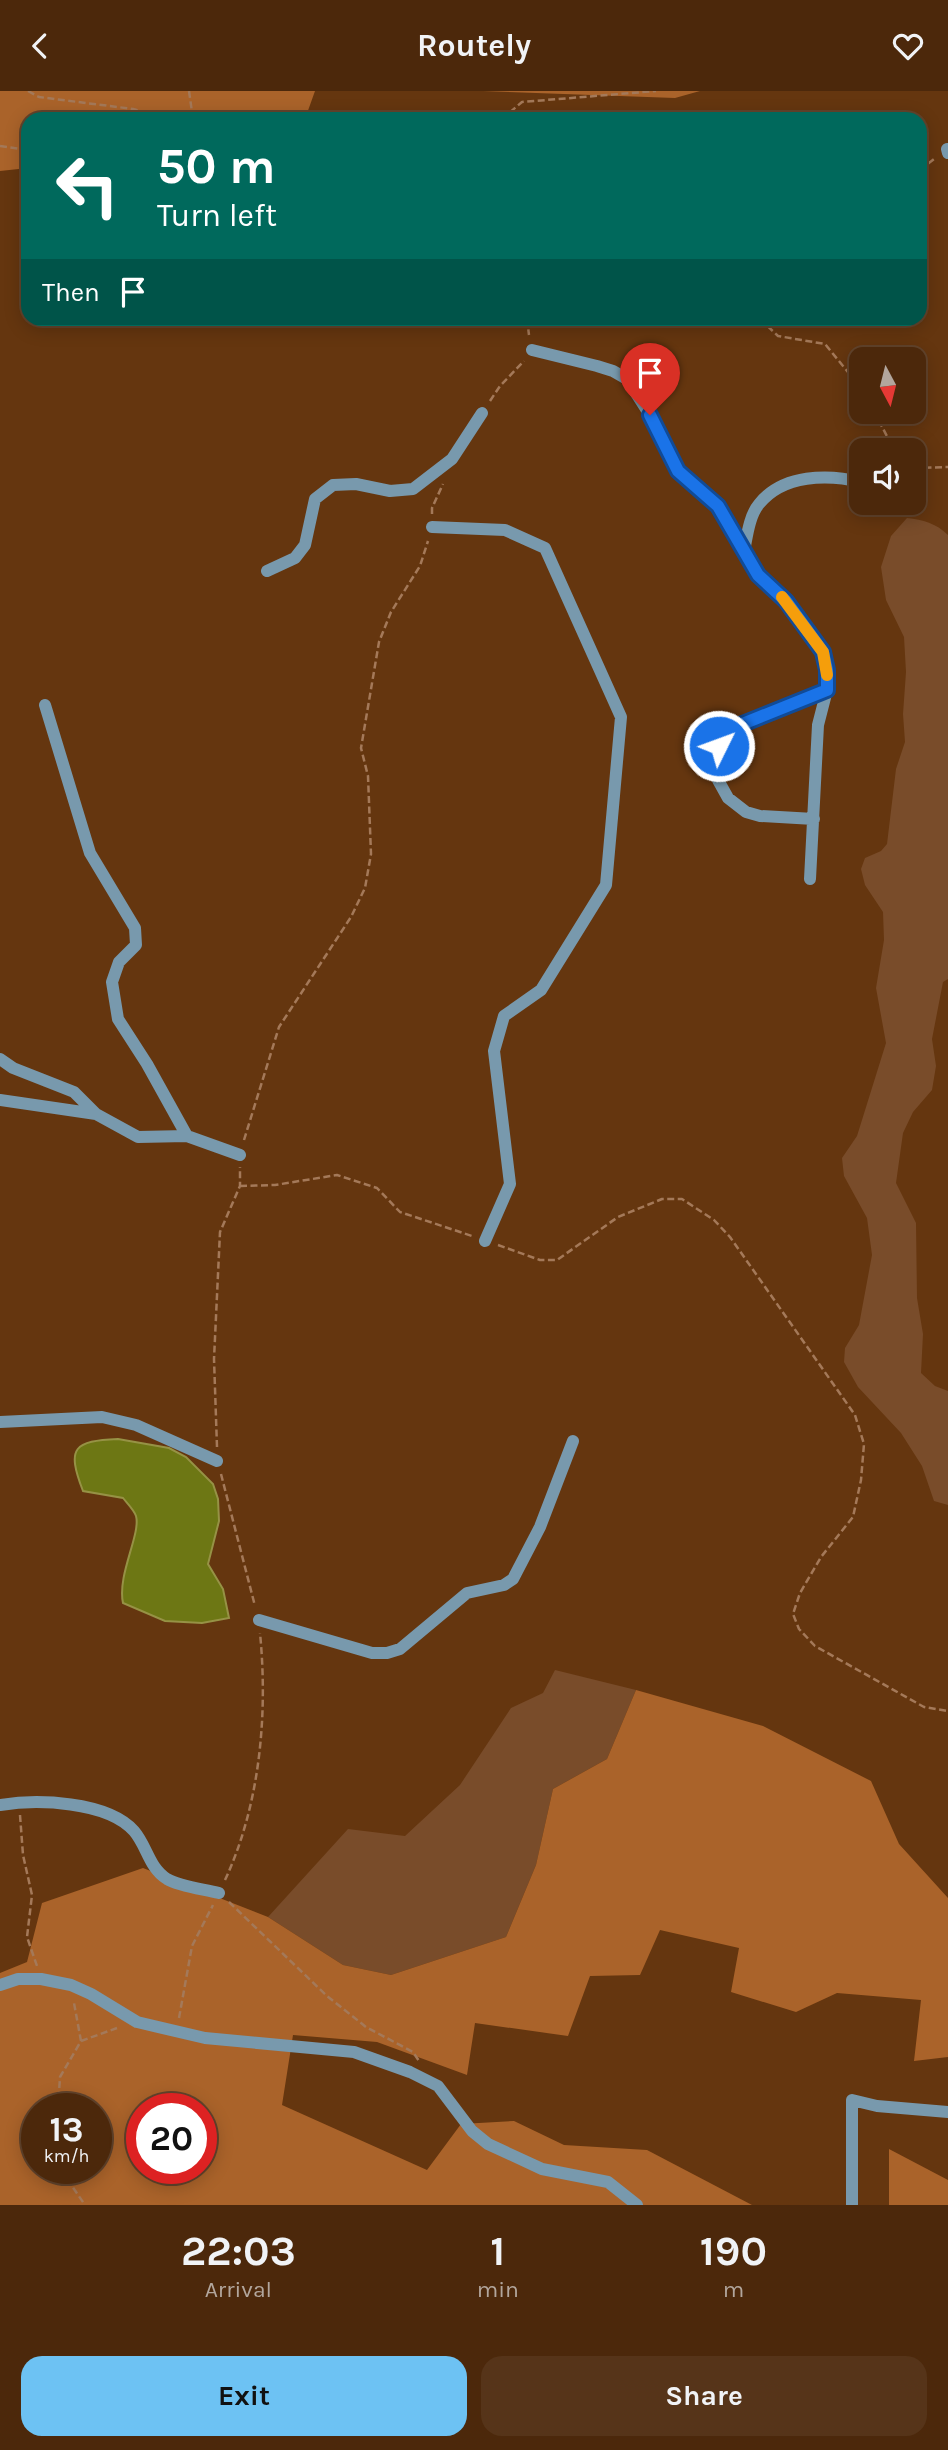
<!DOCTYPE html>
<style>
body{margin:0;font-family:Karla,sans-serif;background:#563419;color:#f1f3f6;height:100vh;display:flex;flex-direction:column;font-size:26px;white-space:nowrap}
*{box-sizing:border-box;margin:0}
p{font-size:23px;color:#b2a69d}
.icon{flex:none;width:38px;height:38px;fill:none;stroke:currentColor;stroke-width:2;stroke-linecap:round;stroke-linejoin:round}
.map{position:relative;height:2114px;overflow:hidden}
.details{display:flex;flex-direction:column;background:#4c280b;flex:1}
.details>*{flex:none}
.hud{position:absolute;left:21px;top:21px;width:906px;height:214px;border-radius:21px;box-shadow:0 4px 18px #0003,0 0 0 2px #63442c;background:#00695c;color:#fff;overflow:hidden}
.needle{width:46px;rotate:173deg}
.tools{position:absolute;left:849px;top:256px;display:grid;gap:14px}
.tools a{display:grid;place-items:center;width:77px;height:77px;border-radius:14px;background:#4c280b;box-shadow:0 4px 18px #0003,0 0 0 2px #63442c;font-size:35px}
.speed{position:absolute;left:21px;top:2002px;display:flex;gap:14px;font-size:35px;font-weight:700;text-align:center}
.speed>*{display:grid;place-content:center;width:91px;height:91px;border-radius:50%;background:#4c280b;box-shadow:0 4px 18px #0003,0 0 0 2px #63442c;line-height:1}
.speed small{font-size:18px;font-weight:400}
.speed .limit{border:10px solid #d22;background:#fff;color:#111}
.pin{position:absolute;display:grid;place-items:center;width:60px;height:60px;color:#fff;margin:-72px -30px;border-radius:50% 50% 50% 0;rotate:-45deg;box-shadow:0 0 7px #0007}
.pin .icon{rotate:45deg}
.me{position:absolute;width:77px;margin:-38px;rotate:48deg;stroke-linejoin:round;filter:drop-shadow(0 0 5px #0008)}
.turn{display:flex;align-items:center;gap:24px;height:147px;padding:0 21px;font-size:32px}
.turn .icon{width:91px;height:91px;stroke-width:2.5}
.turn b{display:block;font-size:49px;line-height:60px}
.then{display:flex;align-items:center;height:66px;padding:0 21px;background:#0003;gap:14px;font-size:26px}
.eta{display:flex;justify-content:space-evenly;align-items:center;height:119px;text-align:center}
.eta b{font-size:42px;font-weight:700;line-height:49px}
.button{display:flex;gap:14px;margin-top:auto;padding:14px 21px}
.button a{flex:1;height:80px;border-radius:21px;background:#6dc2f3;color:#111;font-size:28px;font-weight:700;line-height:80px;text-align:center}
.button a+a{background:#563419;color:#f1f3f6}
header{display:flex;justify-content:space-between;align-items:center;height:91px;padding:0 21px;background:#4c280b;font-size:32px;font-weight:700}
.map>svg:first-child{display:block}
.green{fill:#794c2a}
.forest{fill:#aa632a;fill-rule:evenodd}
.water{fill:#6d7714;stroke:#969245;stroke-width:2}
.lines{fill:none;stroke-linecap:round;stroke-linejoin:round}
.path{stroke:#a47959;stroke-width:2.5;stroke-dasharray:7 3.5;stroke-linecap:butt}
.minor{stroke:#7899ad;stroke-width:12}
.route-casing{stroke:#114b97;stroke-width:18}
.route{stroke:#1a73e8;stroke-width:12}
.slow{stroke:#f59e0b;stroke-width:12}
</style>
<header><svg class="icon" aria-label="back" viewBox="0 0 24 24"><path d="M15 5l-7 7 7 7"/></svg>Routely<svg class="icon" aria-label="heart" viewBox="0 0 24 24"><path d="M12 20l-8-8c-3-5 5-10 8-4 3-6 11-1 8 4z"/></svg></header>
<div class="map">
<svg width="948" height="2114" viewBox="0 0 948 2114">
<rect width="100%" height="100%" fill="#65360f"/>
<path class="green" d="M907,427C923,429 936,432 948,444V888L943,891L932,948L936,975L932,999L913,1021L903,1042L896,1092L916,1132L917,1207L923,1243L921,1282L935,1295L948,1300V1414L934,1410L922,1375L901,1342L858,1296L844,1271L845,1257L859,1234L872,1164L867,1127L844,1085L842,1067L857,1045L886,952L876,897L884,849L883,821L865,794L861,778L865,767L881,760L887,753L896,678L905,651L903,623L906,581L904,546L886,509L881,476L891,445Z
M555,1579L636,1599L607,1668L553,1698L536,1774L506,1846L391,1884L343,1874L268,1826L348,1738L405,1745L460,1694L511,1617L543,1602Z"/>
<path class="forest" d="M0,0H315L305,28H28V77L0,80Z
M483,0H700L675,7Z
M636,1599L763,1635L871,1690L899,1753L948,1807V1966L914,1970L921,1909L837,1902L796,1921L731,1901L739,1857L660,1839L640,1884L590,1885L568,1945L475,1932L467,1984L377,1951L293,1944L282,2014L427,2079L461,2033L514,2030L564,2054L647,2059L752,2114H0V1882L27,1871L42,1812L143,1777L268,1826L343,1874L391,1884L506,1846L536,1774L553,1698L607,1668ZM37,2018H96V2077H37ZM142,2018H201V2077H142Z
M889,2058L948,2089V2114H889Z"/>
<path class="water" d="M118,1348L169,1357L186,1366L213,1393L218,1408L219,1430L208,1473L223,1498L229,1527L202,1532L165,1530L123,1512C117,1484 141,1443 136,1425C134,1419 127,1412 123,1407L83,1400C66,1356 74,1350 118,1348Z"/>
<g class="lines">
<path class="path" d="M28,0L39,6L133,18L171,28
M189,0L193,28
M502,28L522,11L656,0
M0,55L28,59
M920,79L934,68
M527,228L529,244
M760,228L778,245L825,253L861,297
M490,310L500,295L524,270
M874,320L894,359
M914,377L948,376
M432,423V417L443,393
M244,1049L279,936L351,826L365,797L371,763L368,685L361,657L379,551L391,521L420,475L428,450
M240,1095L275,1094L337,1084L377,1097L400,1121L472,1145
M498,1154L540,1169H557L618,1126L662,1108H682L714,1129L730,1146L855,1324L864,1353L861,1389L853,1426L821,1466L800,1502L793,1523L799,1538L815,1555L924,1616L948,1620
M217,1356L214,1268L220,1141L240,1095V1076
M221,1383L255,1515
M20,1724L23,1764L32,1804L27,1846L37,1875
M225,1789C260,1714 268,1624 260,1542
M229,1811L327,1905L366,1936L413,1961L419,1970
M179,1927L192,1855L213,1814
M81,1950L117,1937
M58,2018L60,1986L81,1950L74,1912
M66,2077L72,2095L85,2114"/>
<path class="minor" d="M947,58L948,62
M532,259L597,275L613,280L627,288L650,324L678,380L718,415L758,484L786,510L823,561L827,579V599L818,634L810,788
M432,436L505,439L545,457L621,626L606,794L541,899L504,925L494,960L510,1093L485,1150
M744,460C747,446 749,425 759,413C783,383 828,383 861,391
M267,480L295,467L305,454L315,408L333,394L356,393L390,400L413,398L452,368L482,322
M45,614L90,762L135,837L136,854L119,871L112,891L118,928L147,973L187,1045
M814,728L760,725L746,721L728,707L718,689L717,678L719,655L730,638L827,599
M0,968L13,977L74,1001L96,1023L138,1046L187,1045L240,1064
M0,1009L96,1023
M0,1331L102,1326L136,1334L217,1370
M259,1529L372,1562H387L400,1558L467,1502L504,1494L513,1488L540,1436L573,1350
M0,1714C37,1708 107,1710 134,1740C147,1755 149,1777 167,1788C181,1796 204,1798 219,1802
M0,1894L18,1888H41L71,1894L91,1903L137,1931L205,1947L354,1961L410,1981L438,1995L472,2040L488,2053L542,2078L608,2091L637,2114
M852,2114V2009L877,2015L948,2021"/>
</g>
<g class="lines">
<g class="route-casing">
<path id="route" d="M650,324L678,380L718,415L758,484L786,510L823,561L827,579V599L730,638L719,655"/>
</g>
<use href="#route" class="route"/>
<path class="slow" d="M782,506L823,561L827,584"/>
</g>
</svg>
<div class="tools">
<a><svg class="needle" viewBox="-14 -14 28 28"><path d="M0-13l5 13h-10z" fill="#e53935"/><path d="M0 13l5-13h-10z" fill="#b2a69d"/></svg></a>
<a><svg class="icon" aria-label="sound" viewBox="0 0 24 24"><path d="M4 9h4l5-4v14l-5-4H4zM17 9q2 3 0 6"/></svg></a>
</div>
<div class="speed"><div>13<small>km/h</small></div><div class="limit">20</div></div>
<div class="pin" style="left:650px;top:324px;background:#d93025"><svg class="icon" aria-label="arrive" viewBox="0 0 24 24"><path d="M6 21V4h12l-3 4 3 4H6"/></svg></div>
<svg class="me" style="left:719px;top:655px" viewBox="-20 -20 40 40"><circle r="17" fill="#1a73e8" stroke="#fff" stroke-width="3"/><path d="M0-11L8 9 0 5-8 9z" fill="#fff"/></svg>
<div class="hud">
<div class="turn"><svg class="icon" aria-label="left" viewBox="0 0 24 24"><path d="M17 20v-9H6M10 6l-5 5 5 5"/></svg><div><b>50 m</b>Turn left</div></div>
<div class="then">Then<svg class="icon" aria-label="arrive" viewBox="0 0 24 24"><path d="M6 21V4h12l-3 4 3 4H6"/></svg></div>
</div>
</div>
<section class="details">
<div class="eta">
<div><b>22:03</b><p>Arrival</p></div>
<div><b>1</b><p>min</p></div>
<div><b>190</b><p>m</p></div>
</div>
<div class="button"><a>Exit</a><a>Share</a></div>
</section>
